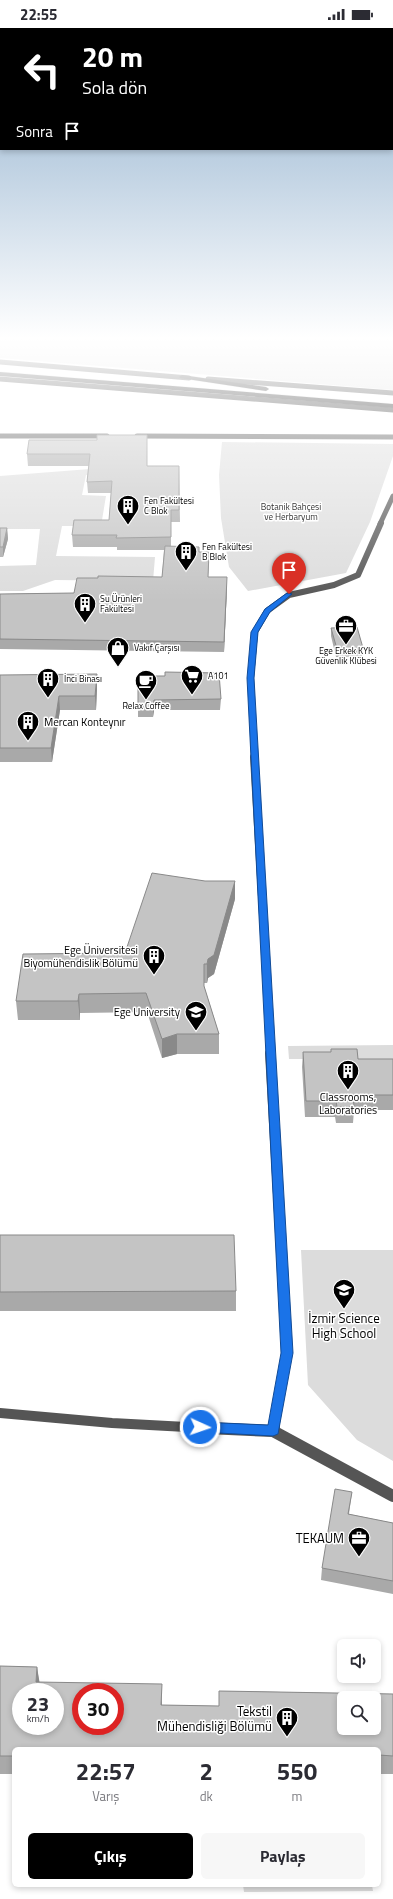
<!DOCTYPE html>
<html lang="tr">
<meta charset="utf-8">
<style>
body{margin:0;font-family:"Titillium Web",sans-serif;background:#f7f7f7;color:#2b2b33;height:100vh;display:flex;flex-direction:column;font-size:15px;white-space:nowrap}
*{box-sizing:border-box;margin:0}
p{font-size:13px;color:#7c7c81}
.icon{flex:none;width:22px;height:22px;fill:none;stroke:currentColor;stroke-width:2;stroke-linecap:round;stroke-linejoin:round}
.map{position:relative;flex:1;overflow:hidden}
.side{position:absolute;left:12px;top:1719px;width:369px;height:140px;display:flex;flex-direction:column;background:#fff;border-radius:6px;box-shadow:0 2px 6px #0003}
.side>*{flex:none}
.guide{position:absolute;left:0px;top:0px;width:393px;height:122px;box-shadow:0 2px 6px #0003;background:#000;color:#fff;overflow:hidden}
.fabs{position:absolute;left:337px;top:1611px;display:grid;gap:8px}
.fabs a{display:grid;place-items:center;width:44px;height:44px;border-radius:6px;background:#fff;box-shadow:0 2px 6px #0003;font-size:20px}
.speed{position:absolute;left:12px;top:1655px;display:flex;gap:8px;font-size:20px;font-weight:700;text-align:center}
.speed>*{display:grid;place-content:center;width:52px;height:52px;border-radius:50%;background:#fff;box-shadow:0 2px 6px #0003;line-height:1}
.speed small{font-size:10px;font-weight:400}
.speed .limit{border:6px solid #d22;background:#fff;color:#111}
.pin{position:absolute;display:grid;place-items:center;width:34px;height:34px;color:#fff;margin:-41px -17px;border-radius:50% 50% 50% 0;rotate:-45deg;box-shadow:0 0 4px #0007}
.pin .icon{rotate:45deg}
.me{position:absolute;width:44px;margin:-22px;rotate:93deg;stroke-linejoin:round;filter:drop-shadow(0 0 3px #0008)}
.turn{display:flex;align-items:center;gap:14px;height:84px;padding:0 16px;font-size:18px}
.turn .icon{width:52px;height:52px;stroke-width:2.5}
.turn b{display:block;font-size:28px;line-height:34px}
.then{display:flex;align-items:center;height:38px;padding:0 16px;background:#0003;gap:8px;font-size:15px}
.eta{display:flex;justify-content:space-evenly;align-items:center;height:68px;text-align:center}
.eta b{font-size:24px;font-weight:700;line-height:28px}
.cta{display:flex;gap:8px;margin-top:auto;padding:8px 16px}
.cta a{flex:1;height:46px;border-radius:6px;background:#000;color:#fff;font-size:16px;font-weight:700;line-height:46px;text-align:center}
.cta a+a{background:#f7f7f7;color:#2b2b33}
.status{display:flex;justify-content:space-between;align-items:center;height:28px;padding:0 20px;background:#fff;direction:ltr}
.status svg{height:11px;fill:currentColor}
.map>svg:first-child{display:block}
.green{fill:#dcdcdc}
.lines{fill:none;stroke-linecap:round;stroke-linejoin:round}
.trunk-casing{stroke:#dbdbdb;stroke-width:1}
.minor-far4{stroke:#555;stroke-width:5}
.minor-far3{stroke:#555;stroke-width:6}
.minor-far2{stroke:#555;stroke-width:8}
.minor-far1{stroke:#555;stroke-width:10}
.minor{stroke:#555;stroke-width:12}
.secondary{stroke:#222;stroke-width:5}
.trunk{fill:#000;fill-rule:evenodd}
.wall{fill:#a9a9a9}
.shaded-wall{fill:#898989}
.building{fill:#c4c4c4;stroke:#898989;fill-rule:evenodd}
.route{fill:#1a73e8;stroke:#114b97}
.labels{text-anchor:middle;stroke-width:3;stroke-linejoin:round;paint-order:stroke}
.far-poi-label{font-size:9px;fill:#000;stroke:#fff;text-anchor:start}
.far-park-label{font-size:9px;fill:#333;stroke:#fff}
.poi-label{font-size:11px;fill:#000;stroke:#fff;text-anchor:end}
.near-poi-label{font-size:13px;fill:#000;stroke:#fff;text-anchor:end}
</style>
<div class="status"><b>22:55</b><svg viewBox="0 0 49 12"><path d="M0 12V9h3v3zM5 12V6h3v6zM10 12V3h3v9zM15 12V0h3v12zM26 1h20v11H26zM47 4h2v5h-2z"/></svg></div>
<div class="map">
<svg width="393" height="1871" viewBox="0 0 393 1871">
<rect width="100%" height="100%" fill="#fff"/>
<path class="green" d="M0,311H393V362L0,330Z
M222,414L393,416V428L370,494L346,545L248,563L229,539L221,490L219,447Z
M103,440V445L86,447L82,467L106,468L101,498H62L56,528L155,529L153,553L55,552L23,563H0V538L36,537L40,501H0V448Z
M393,1017V1031H289L288,1018Z
M301,1222H393V1433L357,1412L308,1357Z
M243,1857H372L373,1863L244,1864Z"/>
<g class="lines">
<g class="trunk-casing">
<path id="trunk" d="M0,344L393,376V380L0,348Z
M182,347L266,359L269,361L266,363L180,350L179,349Z"/>
</g>
<path class="minor-far4" d="M0,408H107
M137,408L393,409
M380,496L393,468"/>
<path class="minor-far3" d="M254,730L251,650L255,604L267,583L289,567L334,557L358,547L381,495"/>
<path class="minor-far2" d="M254,729L271,1026"/>
<path class="minor-far1" d="M270,1025L287,1325L274,1400
M0,1385L112,1395L205,1400"/>
<path class="minor" d="M184,1399L273,1403L393,1468
M273,1403L274,1399"/>
<path class="secondary" d="M0,334L189,350
M0,351L393,382
M208,351L393,365"/>
<use href="#trunk" class="trunk"/>
</g>
<path class="wall" d="M147,407V438H179L180,494H171V519L199,524L209,534L208,549L227,559L224,624L0,621V566L74,565L98,550L162,549L164,522H117V519H73L72,507L109,492L111,465H88L87,454L89,438H28L27,426L97,412Z
M0,500H7L8,511L3,529H0Z
M331,600L363,620L362,628L336,629L331,608Z
M0,647L97,660L96,682H60L52,734H0Z
M138,648L221,671L220,682H154L153,689H138Z
M235,871L214,946L208,950L207,955H204V958L219,1006V1026H177L162,1030L147,984L80,985V992H18L16,973L125,925Z
M331,1021L358,1031H393V1082H354L353,1095H336L335,1089H305L302,1039L303,1024H331Z
M0,1207L236,1263V1283H0Z
M352,1464L349,1486L393,1495V1566L321,1552L322,1540Z
M0,1638L37,1639L39,1654L162,1677L219,1678V1663L393,1666V1746H379V1721H14V1746H0Z"/>
<path class="shaded-wall" d="M7,500L8,511L3,529V519Z
M227,549V559L224,624V614Z
M97,646V660L96,682L95,668Z
M59,668L60,682L52,734L51,720Z
M154,672V682L153,689V679Z
M235,853V871L214,946L208,950L207,955V936L208,931Z
M79,966L80,985V992L78,973Z
M177,1006V1026L162,1030V1011Z
M37,1639L40,1657L36,1654Z
M162,1656V1675L161,1695V1677Z"/>
<path class="building" d="M97,407H147V438H179V482H171V509L116,510L117,507H72L74,492H109L112,453L87,454L90,426H27L29,412H97Z
M0,500H7L3,519H0Z
M165,518L199,519V524H209L208,549H227L224,614L0,611V566L74,565L77,550H98V548L162,549Z
M357,599L363,620L337,621L331,600Z
M165,644L219,645L221,671L154,672L153,679H138V648H165Z
M97,646L95,668H59L51,720H0V647Z
M152,845L205,853H235L214,927L208,931L207,936H204V958L219,1006H177L162,1011L146,965L79,966L78,973H16L23,926L125,925Z
M331,1021H357L358,1031H393V1067H353L354,1079H337L336,1073H306L303,1024H331Z
M0,1207H234L236,1263L0,1264Z
M335,1461L352,1464L348,1486L393,1495V1553L322,1540Z
M0,1638L37,1639L36,1654L162,1656L161,1677L219,1678V1663L393,1666V1728L379,1727V1721H14V1728H0ZM21,1664H55V1698H21ZM81,1664H115V1698H81ZM344,1670H374V1700H344Z"/>
<linearGradient id="sky" x2="0" y2="1"><stop stop-color="#8cadcc"/><stop offset="0.54" stop-color="#fff"/><stop offset="1" stop-color="#fff" stop-opacity="0"/></linearGradient>
<rect width="393" height="573" fill="url(#sky)"/>
<path class="route" d="M287,565L292,566L270,584L258,604L254,650L293,1325L278,1406L273,1408L200,1404L196,1403L194,1399L196,1396L200,1394L268,1397L281,1325L247,650L251,604L265,581Z"/>
<defs>
<g id="building-pin" transform="scale(1.15)"><path d="M0 17L-7.5 6A9.5 9.5 0 1 1 7.5 6Z" fill="#000" stroke="#fff"/><path d="M-4-6H4V6H1V3H-1V6H-4ZM-2.5-4.3h1.7v1.8h-1.7ZM.8-4.3h1.7v1.8H.8ZM-2.5-1h1.7V.8h-1.7ZM.8-1h1.7V.8H.8Z" fill="#fff"/></g>
<g id="office-pin" transform="scale(1.15)"><path d="M0 17L-7.5 6A9.5 9.5 0 1 1 7.5 6Z" fill="#000" stroke="#fff"/><path d="M-6-3h4V-5.5h4V-3h4V5H-6ZM-1-4.5V-3h2v-1.5ZM-6 0V1H6V0Z" fill="#fff"/></g>
<g id="shop-pin" transform="scale(1.15)"><path d="M0 17L-7.5 6A9.5 9.5 0 1 1 7.5 6Z" fill="#000" stroke="#fff"/><path d="M-5-2.5h2.3a2.7 3.5 0 0 1 5.4 0H5L5.5 6h-11ZM-1.5-2.5h3a1.5 2.3 0 0 0-3 0Z" fill="#fff"/></g>
<g id="supermarket-pin" transform="scale(1.15)"><path d="M0 17L-7.5 6A9.5 9.5 0 1 1 7.5 6Z" fill="#000" stroke="#fff"/><path d="M-6-5.5h2.5l.6 2H6L4.5 2H-2.5L-4.4-4H-6ZM-1.5 3.2a1.3 1.3 0 1 0 .1 0ZM3 3.2a1.3 1.3 0 1 0 .1 0Z" fill="#fff"/></g>
<g id="cafe-pin" transform="scale(1.15)"><path d="M0 17L-7.5 6A9.5 9.5 0 1 1 7.5 6Z" fill="#000" stroke="#fff"/><path d="M-5.5-4.5H6V0H3Q3 3.5 0 3.5H-2.5Q-5.5 3.5-5.5 0ZM3-3.2v2h1.7v-2ZM-6 4.5H4V6H-6Z" fill="#fff"/></g>
<g id="university-pin" transform="scale(1.15)"><path d="M0 17L-7.5 6A9.5 9.5 0 1 1 7.5 6Z" fill="#000" stroke="#fff"/><path d="M0-5L7-2L0 1L-7-2ZM-4 1L0 2.5L4 1V4Q0 6-4 4Z" fill="#fff"/></g>
<g id="school-pin" transform="scale(1.15)"><path d="M0 17L-7.5 6A9.5 9.5 0 1 1 7.5 6Z" fill="#000" stroke="#fff"/><path d="M0-5L7-2L0 1L-7-2ZM-4 1L0 2.5L4 1V4Q0 6-4 4Z" fill="#fff"/></g>
</defs>
<g fill-rule="evenodd">
<use href="#building-pin" x="128" y="478"/>
<use href="#building-pin" x="186" y="524"/>
<use href="#building-pin" x="85" y="576"/>
<use href="#office-pin" x="346" y="598"/>
<use href="#shop-pin" x="118" y="620"/>
<use href="#supermarket-pin" x="192" y="648"/>
<use href="#building-pin" x="48" y="651"/>
<use href="#cafe-pin" x="146" y="653"/>
<use href="#building-pin" x="28" y="694"/>
<use href="#building-pin" x="154" y="928"/>
<use href="#university-pin" x="196" y="984"/>
<use href="#building-pin" x="348" y="1043"/>
<use href="#school-pin" x="344" y="1262"/>
<use href="#office-pin" x="359" y="1510"/>
<use href="#building-pin" x="287" y="1690"/>
</g>
<g class="labels">
<g class="far-poi-label">
<text x="144" y="476">Fen Fakültesi<tspan x="144" dy="10">C Blok</tspan></text>
<text x="202" y="522">Fen Fakültesi<tspan x="202" dy="10">B Blok</tspan></text>
<text x="100" y="574">Su Ürünleri<tspan x="100" dy="10">Fakültesi</tspan></text>
<text x="134" y="623">Vakıf Çarşısı</text>
<text x="346" y="626" text-anchor="middle">Ege Erkek KYK<tspan x="346" dy="10">Güvenlik Klübesi</tspan></text>
<text x="208" y="651">A101</text>
<text x="64" y="654">İnci Binası</text>
<text x="146" y="681" text-anchor="middle">Relax Coffee</text>
</g>
<g class="far-park-label">
<text x="291" y="482">Botanik Bahçesi<tspan x="291" dy="10">ve Herbaryum</tspan></text>
</g>
<g class="poi-label">
<text x="44" y="698" text-anchor="start">Mercan Konteynır</text>
<text x="138" y="926">Ege Üniversitesi<tspan x="138" dy="13">Biyomühendislik Bölümü</tspan></text>
<text x="180" y="988">Ege University</text>
<text x="348" y="1073" text-anchor="middle">Classrooms,<tspan x="348" dy="13">Laboratories</tspan></text>
</g>
<g class="near-poi-label">
<text x="344" y="1295" text-anchor="middle">İzmir Science<tspan x="344" dy="15">High School</tspan></text>
<text x="344" y="1515">TEKAUM</text>
<text x="272" y="1688">Tekstil<tspan x="272" dy="15">Mühendisliği Bölümü</tspan></text>
</g>
</g>
</svg>
<div class="fabs">
<a><svg class="icon" aria-label="sound" viewBox="0 0 24 24"><path d="M4 9h4l5-4v14l-5-4H4zM17 9q2 3 0 6"/></svg></a>
<a><svg class="icon" aria-label="search" viewBox="0 0 24 24"><circle cx="10" cy="10" r="6"/><path d="M15 15l6 6"/></svg></a>
</div>
<div class="speed"><div>23<small>km/h</small></div><div class="limit">30</div></div>
<div class="pin" style="left:289px;top:566px;background:#d93025"><svg class="icon" aria-label="arrive" viewBox="0 0 24 24"><path d="M6 21V4h12l-3 4 3 4H6"/></svg></div>
<svg class="me" style="left:200px;top:1399px" viewBox="-20 -20 40 40"><circle r="17" fill="#1a73e8" stroke="#fff" stroke-width="3"/><path d="M0-11L8 9 0 5-8 9z" fill="#fff"/></svg>
<div class="guide">
<div class="turn"><svg class="icon" aria-label="left" viewBox="0 0 24 24"><path d="M17 20v-9H6M10 6l-5 5 5 5"/></svg><div><b>20 m</b>Sola dön</div></div>
<div class="then">Sonra<svg class="icon" aria-label="arrive" viewBox="0 0 24 24"><path d="M6 21V4h12l-3 4 3 4H6"/></svg></div>
</div>
<section class="side">
<div class="eta">
<div><b>22:57</b><p>Varış</p></div>
<div><b>2</b><p>dk</p></div>
<div><b>550</b><p>m</p></div>
</div>
<div class="cta"><a>Çıkış</a><a>Paylaş</a></div>
</section>
</div>
